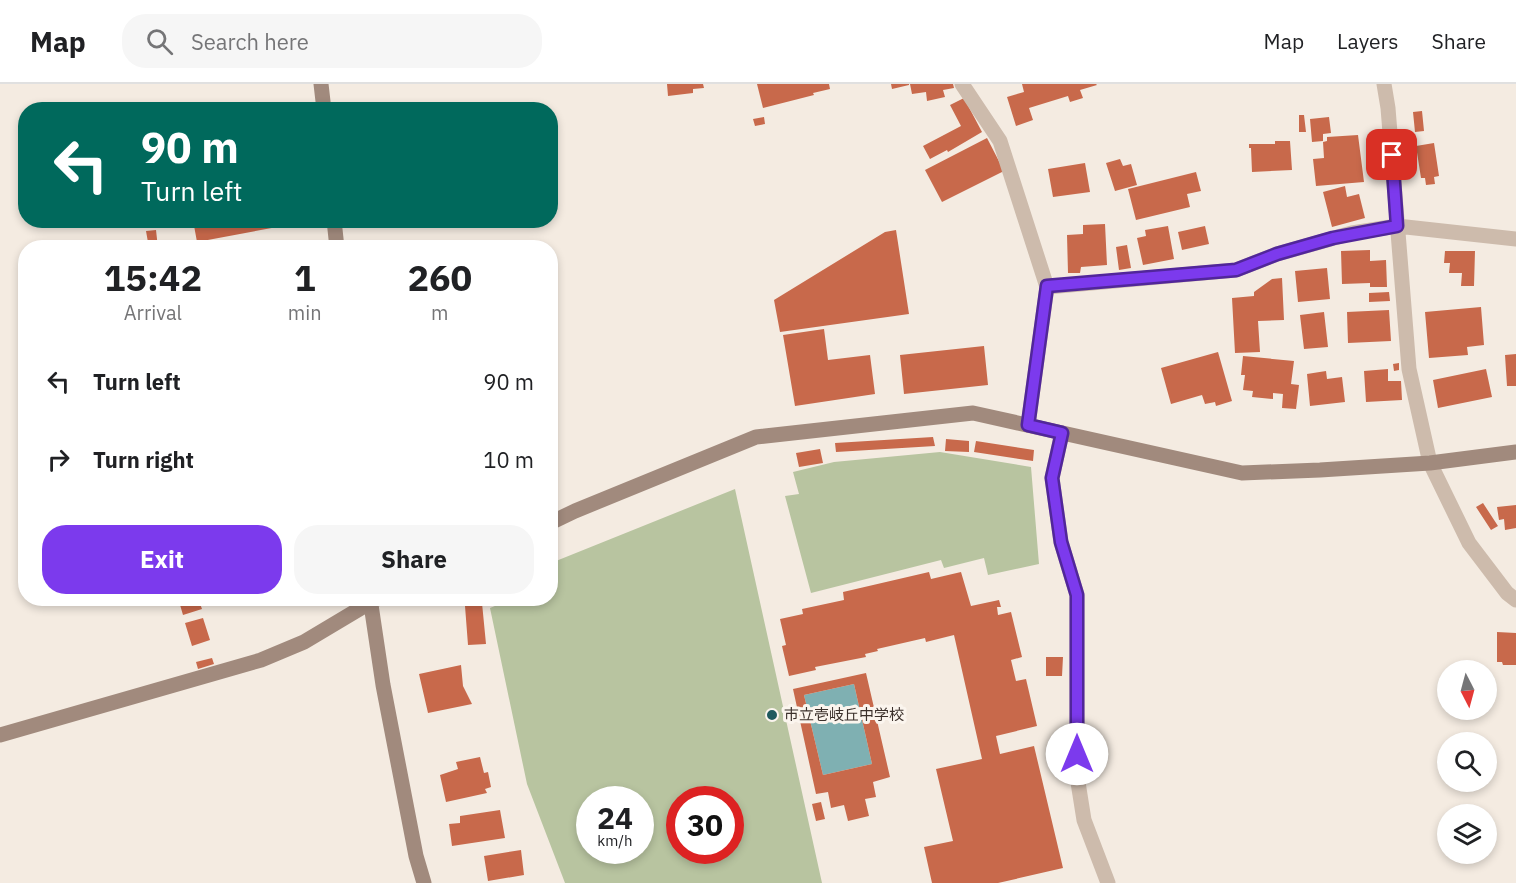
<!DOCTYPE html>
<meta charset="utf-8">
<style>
body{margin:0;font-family:"IBM Plex Sans","Noto Sans JP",sans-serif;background:#f6f6f6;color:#202124;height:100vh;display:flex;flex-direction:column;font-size:22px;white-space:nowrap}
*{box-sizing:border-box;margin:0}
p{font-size:20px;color:#757577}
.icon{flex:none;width:33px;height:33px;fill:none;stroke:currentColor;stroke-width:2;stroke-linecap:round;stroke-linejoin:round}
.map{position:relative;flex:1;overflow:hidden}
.drawer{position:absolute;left:18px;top:156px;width:540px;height:366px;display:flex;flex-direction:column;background:#fff;border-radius:24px;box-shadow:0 3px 9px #0003}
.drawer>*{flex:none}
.banner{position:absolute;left:18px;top:18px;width:540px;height:126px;border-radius:24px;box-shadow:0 3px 9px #0003;background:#00695c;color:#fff;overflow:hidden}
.needle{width:39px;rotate:174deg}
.buttons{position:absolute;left:1437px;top:576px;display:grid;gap:12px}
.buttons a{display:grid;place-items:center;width:60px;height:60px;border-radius:50%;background:#fff;box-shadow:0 3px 9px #0003;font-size:30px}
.speed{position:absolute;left:576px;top:702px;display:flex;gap:12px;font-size:30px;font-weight:700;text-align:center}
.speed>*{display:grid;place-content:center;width:78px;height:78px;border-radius:50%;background:#fff;box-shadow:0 3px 9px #0003;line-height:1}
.speed small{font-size:15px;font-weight:400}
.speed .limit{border:9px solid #d22;background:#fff;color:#111}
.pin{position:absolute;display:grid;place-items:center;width:51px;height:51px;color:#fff;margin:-26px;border-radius:12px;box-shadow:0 3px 9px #0006}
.me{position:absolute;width:66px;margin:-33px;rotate:0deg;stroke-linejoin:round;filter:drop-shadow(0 0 4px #0008)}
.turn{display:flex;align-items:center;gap:21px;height:126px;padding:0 24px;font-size:27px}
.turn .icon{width:78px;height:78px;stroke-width:2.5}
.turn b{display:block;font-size:42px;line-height:51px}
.eta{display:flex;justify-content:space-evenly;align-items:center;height:102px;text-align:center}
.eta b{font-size:36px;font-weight:800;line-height:42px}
.button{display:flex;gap:12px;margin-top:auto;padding:12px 24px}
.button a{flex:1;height:69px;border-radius:24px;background:#7c3aed;color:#fff;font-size:24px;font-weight:800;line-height:69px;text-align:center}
.button a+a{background:#f6f6f6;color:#202124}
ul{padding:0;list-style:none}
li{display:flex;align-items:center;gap:18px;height:78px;padding:0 24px}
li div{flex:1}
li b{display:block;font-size:22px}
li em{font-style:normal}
header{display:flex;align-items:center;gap:36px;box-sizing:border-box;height:84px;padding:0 30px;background:#fff;border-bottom:2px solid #e0e0e0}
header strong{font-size:28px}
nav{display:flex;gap:33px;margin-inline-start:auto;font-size:21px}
.search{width:420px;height:54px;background:#f6f6f6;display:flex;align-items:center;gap:15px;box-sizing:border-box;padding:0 21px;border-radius:24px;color:#757577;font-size:22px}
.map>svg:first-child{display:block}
.green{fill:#b8c4a0;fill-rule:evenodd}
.water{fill:#7fb0b2}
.building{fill:#c8694b;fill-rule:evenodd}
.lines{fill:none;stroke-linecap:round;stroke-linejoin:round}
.street{stroke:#cdbbac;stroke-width:15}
.secondary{stroke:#a18a7d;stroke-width:15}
.route-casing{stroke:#51269a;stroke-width:15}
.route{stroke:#7c3aed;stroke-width:10}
.poi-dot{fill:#1f5a5e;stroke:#fbf5ee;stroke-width:2}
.labels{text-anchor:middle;stroke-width:6;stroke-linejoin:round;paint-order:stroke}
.poi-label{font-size:15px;fill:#3b302b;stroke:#fbf5ee;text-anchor:start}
</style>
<header>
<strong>Map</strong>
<div class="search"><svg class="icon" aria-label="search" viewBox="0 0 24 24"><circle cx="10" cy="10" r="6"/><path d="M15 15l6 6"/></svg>Search here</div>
<nav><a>Map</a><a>Layers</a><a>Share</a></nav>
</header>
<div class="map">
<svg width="1516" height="799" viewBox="0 0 1516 799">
<rect width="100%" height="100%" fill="#f4ebe1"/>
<path class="green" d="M940,368L1031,383L1039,480L988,491L984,474L944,484L941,476L811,509L785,412L799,410L793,388L834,378Z
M735,405L822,799H565L527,700L490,524L512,515L550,514L551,479ZM590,716H640V766H590ZM680,716H730V766H680Z"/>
<path class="water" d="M854,600L872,680L823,691L804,611Z"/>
<path class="building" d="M667,0H703L704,4L693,5V9L668,12Z
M757,0H829L830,5L813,9L814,11L763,24Z
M891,0H909V1L892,5Z
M910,0H953L954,4L943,6L945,13L927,17L926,8L912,10Z
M1022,0H1096L1097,1L1080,6L1083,14L1070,18L1068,12L1029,24L1033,36L1016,42L1007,13L1024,8Z
M964,14L982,48L948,68L947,66L930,75L923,62L961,42L950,21Z
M1422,27L1424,47L1415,48L1413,28Z
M1299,31H1304L1306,48H1299Z
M764,33L765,40L755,42L753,35Z
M1329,33L1331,49L1323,50V57L1312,58L1310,35Z
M1358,51L1364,98L1316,102L1313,75L1324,74L1323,58L1327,57V53Z
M987,54L1004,87L942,118L925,86Z
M1275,57H1290L1292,86L1252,88L1251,64H1249V60H1275Z
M1434,59L1439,92L1434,93L1435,100L1426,101L1425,94H1421L1416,62Z
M1120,75L1123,82L1131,80L1137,101L1115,107L1106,79Z
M1085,79L1090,108L1053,113L1048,85Z
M1196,88L1201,107L1187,110L1190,123L1136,136L1128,105Z
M1345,102L1347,113L1359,110L1365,134L1332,143L1323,108Z
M193,136H287L288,141L197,158Z
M1105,140L1107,181L1081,183L1080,189H1068L1067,151L1083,150V141Z
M1168,142L1174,175L1143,181L1137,154L1146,152L1145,146Z
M1205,142L1209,160L1182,166L1178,148Z
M156,146L158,164H149L146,147Z
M896,146L909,230L780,248L774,216L885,148Z
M1127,161L1131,184L1119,186L1116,163Z
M1370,166V177L1386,176L1387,203H1370V199L1342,200L1341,167Z
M1445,167H1475L1474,202H1461L1462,189H1449L1450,179H1444Z
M1327,184L1330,215L1298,218L1295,187Z
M1282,194L1284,236L1258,237L1260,268L1235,269L1232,214L1254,212V208L1272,195Z
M1389,208L1390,217L1369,218V209Z
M1481,223L1484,261L1467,263L1468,271L1429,274L1425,228Z
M1389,226L1391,257L1348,259L1347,228Z
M1324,228L1328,263L1304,265L1300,231Z
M824,245L828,276L870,271L875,310L795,322L783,251Z
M984,262L988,301L904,310L900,271Z
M1218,268L1232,317L1216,322L1215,318L1205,320L1202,311L1171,320L1161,284Z
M1516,270V302H1507L1505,271Z
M1243,272L1294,277L1291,300L1299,301L1296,325L1282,324L1283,310L1273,309V315L1252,313L1253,307L1243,306L1245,291H1241Z
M1399,279V286L1394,287L1393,280Z
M1388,285V297H1401L1402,316L1366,318L1364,287Z
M1486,285L1492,313L1438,324L1433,296Z
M1326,287L1327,295L1342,293L1345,318L1310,322L1307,290Z
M933,353L935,362L836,368L835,359Z
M946,355L969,357V368L945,367Z
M976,357L1034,366L1033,377L974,368Z
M820,365L823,379L799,383L796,369Z
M1483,419L1498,442L1491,446L1476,423Z
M1516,421V444L1505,446L1504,435L1499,436L1497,423Z
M929,488L931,495L961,488L971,522L999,516L1001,523H997L998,531L1011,528L1022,573L1011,576L1016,597L1026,595L1037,642L996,652L1000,670L1034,662L1063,784L998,799H932L924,763L953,757L936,685L982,675L954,551L926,558L925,554L877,565L878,567L865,570L866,573L815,583L816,586L789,592L782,562L786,561L780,535L803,530L802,525L844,516L843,508Z
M178,514H198L202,525L183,531Z
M482,519L486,560L468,561L465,522Z
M203,534L210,556L192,562L185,539Z
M1497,548L1516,549V581H1503L1502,578H1497Z
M1046,573H1063L1062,592H1046Z
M212,574L214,580L198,585L196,578Z
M461,581L463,602L472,620L428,629L419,590Z
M866,589L890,693L873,698L876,713L865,715L869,732L848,737L844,721L831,724L828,708L816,710L793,605ZM854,600L872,680L823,691L804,611Z
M480,673L484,689L488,688L491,703L485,705L487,709L446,718L440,691L458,685L456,678Z
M821,718L825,735L816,737L812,720Z
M500,726L505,754L452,762L449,740L460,739V732Z
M521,766L524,791L488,797L484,772Z"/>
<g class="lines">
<path class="street" d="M962,0L1000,57L1047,203L1028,341
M1384,0L1388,24L1409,285L1430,379L1469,459L1507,509L1516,516
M1047,203L1236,186L1277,170L1352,149L1397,142L1516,155
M1062,349L1052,394L1061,458L1077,511V692L1084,736L1108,799"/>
<path class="secondary" d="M321,0L324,26
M334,136L337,164
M550,439L575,427L756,353L973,329L1242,389L1320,386L1430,379L1516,368
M370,514L383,601L416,772L424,799
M0,651L261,576L304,558L371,518L379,514"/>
</g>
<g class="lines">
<g class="route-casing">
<path id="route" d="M1077,670V511L1061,458L1052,394L1062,349L1028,341L1047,202L1236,186L1277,170L1333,154L1397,142L1392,71"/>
</g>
<use href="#route" class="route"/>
</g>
<circle class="poi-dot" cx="772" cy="631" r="6"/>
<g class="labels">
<g class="poi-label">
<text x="784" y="636">市立壱岐丘中学校</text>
</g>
</g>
</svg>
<div class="buttons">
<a><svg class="needle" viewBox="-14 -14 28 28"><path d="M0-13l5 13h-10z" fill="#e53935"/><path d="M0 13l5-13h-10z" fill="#757577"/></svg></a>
<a><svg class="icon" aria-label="search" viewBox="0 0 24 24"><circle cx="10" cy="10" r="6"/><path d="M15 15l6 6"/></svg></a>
<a><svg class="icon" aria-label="layers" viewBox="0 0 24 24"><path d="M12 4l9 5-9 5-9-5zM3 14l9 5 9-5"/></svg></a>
</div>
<div class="speed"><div>24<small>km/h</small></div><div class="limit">30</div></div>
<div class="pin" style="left:1392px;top:71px;background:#d93025"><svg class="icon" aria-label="arrive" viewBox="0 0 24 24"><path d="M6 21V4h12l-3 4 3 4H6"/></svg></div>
<svg class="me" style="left:1077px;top:670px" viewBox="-20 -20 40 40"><circle r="19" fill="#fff"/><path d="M0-13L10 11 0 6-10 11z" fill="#7c3aed"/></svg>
<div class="banner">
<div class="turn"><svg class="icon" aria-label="left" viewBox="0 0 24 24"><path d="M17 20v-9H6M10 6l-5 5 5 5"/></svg><div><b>90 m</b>Turn left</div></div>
</div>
<section class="drawer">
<div class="eta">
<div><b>15:42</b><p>Arrival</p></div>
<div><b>1</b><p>min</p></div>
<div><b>260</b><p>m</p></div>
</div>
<ul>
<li><svg class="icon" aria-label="left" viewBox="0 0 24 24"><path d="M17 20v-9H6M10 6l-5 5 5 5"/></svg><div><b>Turn left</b></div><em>90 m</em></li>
<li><svg class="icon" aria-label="right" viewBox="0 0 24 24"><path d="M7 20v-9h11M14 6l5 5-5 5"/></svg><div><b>Turn right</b></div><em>10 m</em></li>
</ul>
<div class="button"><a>Exit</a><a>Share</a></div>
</section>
</div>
